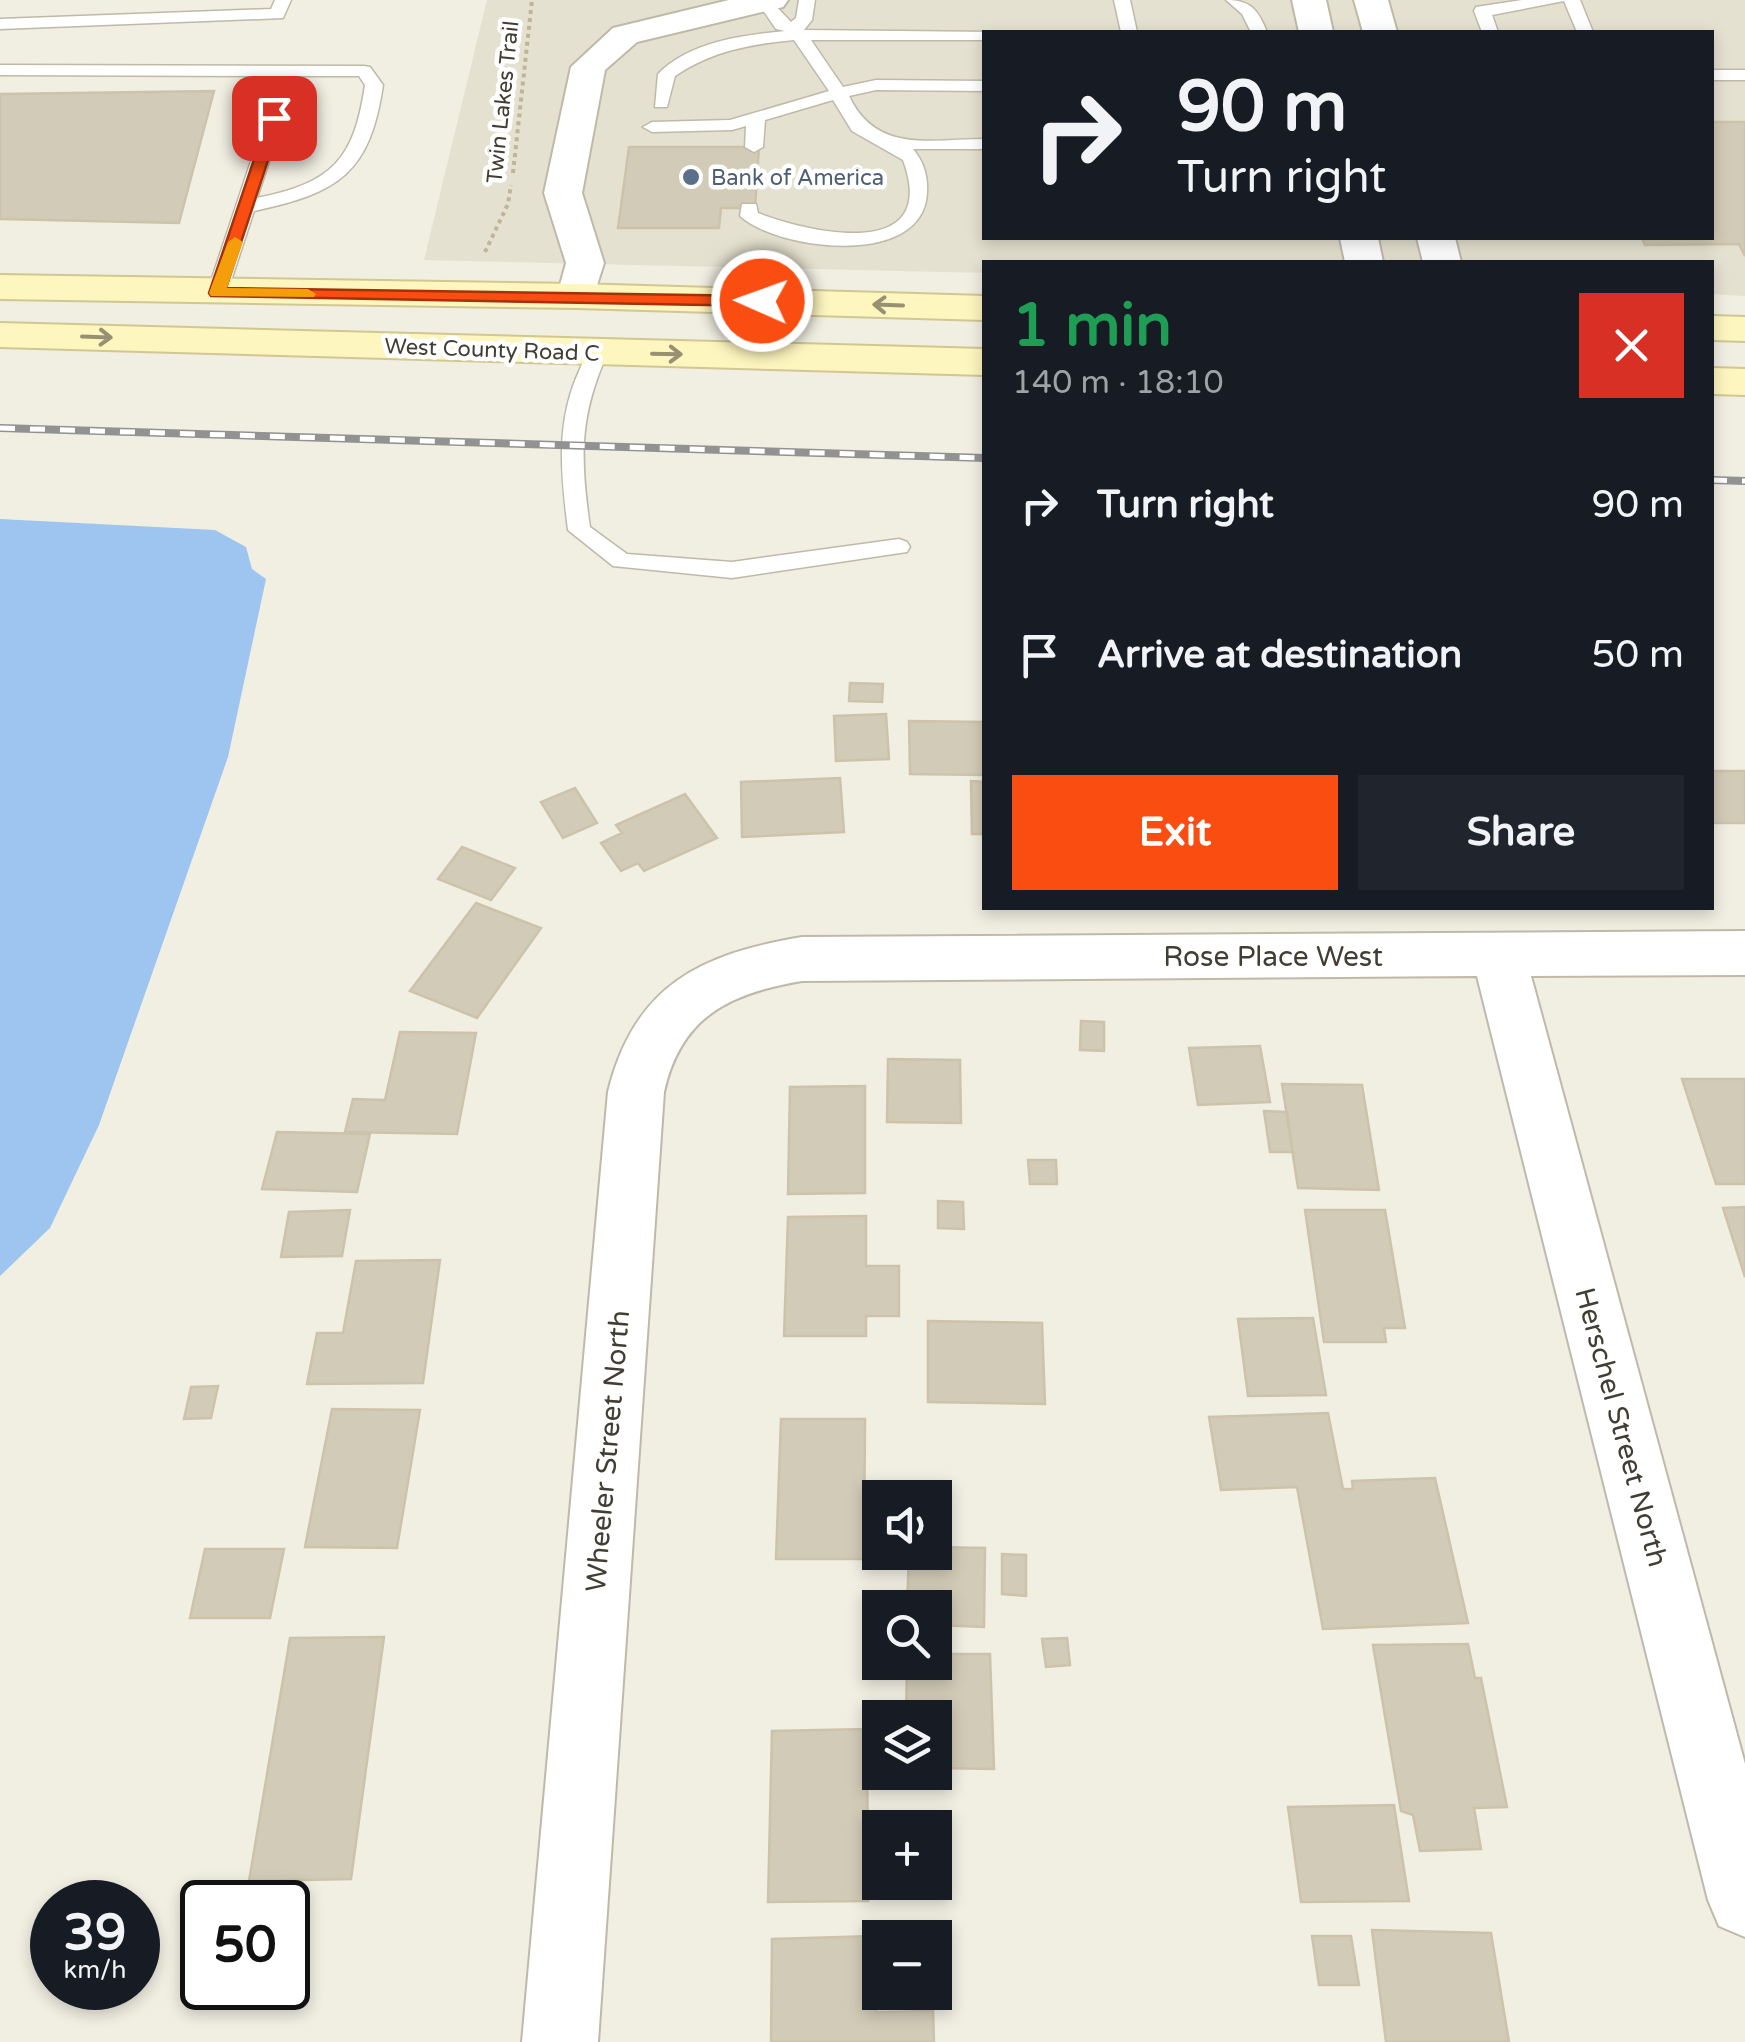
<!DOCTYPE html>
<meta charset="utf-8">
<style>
body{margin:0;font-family:"Varela Round",sans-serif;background:#20242c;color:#f1f3f6;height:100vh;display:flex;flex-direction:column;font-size:38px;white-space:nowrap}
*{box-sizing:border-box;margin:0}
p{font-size:32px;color:#9ea1a6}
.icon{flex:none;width:55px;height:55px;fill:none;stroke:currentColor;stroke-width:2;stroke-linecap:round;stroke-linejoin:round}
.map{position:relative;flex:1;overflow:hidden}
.side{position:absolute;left:982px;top:260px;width:732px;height:650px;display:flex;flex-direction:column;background:#171b24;border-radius:0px;box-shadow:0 5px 15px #0003}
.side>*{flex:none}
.top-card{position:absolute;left:982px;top:30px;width:732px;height:210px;border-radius:0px;box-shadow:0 5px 15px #0003;background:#171b24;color:#f1f3f6;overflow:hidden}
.tools{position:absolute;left:862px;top:1480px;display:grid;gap:20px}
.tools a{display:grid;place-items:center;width:90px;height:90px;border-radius:0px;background:#171b24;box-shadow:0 5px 15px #0003;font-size:50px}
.speed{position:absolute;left:30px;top:1880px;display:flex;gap:20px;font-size:50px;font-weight:700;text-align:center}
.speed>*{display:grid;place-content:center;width:130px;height:130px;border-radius:50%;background:#171b24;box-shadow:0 5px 15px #0003;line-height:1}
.speed small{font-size:25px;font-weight:400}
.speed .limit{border:5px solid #111;border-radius:15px;background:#fff;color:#111}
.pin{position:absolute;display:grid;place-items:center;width:85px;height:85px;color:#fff;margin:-42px;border-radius:20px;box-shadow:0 5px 15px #0006}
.me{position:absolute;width:110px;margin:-55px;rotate:272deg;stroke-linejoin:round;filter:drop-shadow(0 0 8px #0008)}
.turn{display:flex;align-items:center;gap:35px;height:210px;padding:0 30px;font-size:45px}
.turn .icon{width:130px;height:130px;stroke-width:2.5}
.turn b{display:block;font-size:70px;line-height:85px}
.round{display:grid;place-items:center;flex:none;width:105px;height:105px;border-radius:0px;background:#20242c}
.summary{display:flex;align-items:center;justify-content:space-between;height:170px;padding:0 30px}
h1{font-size:60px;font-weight:700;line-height:75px;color:#1e9e55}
.cta{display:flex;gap:20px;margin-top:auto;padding:20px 30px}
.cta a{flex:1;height:115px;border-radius:0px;background:#f94d11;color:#fff;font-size:40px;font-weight:700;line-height:115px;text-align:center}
.cta a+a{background:#20242c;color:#f1f3f6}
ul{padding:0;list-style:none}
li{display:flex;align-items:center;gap:30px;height:150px;padding:0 30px}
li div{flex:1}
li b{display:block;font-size:38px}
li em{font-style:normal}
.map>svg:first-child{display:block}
.residential{fill:#e5e1d0;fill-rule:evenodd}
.water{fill:#9dc5ef}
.building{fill:#d2cbb7;stroke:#cdc3ab;stroke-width:2.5}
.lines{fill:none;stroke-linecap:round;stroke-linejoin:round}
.lane-casing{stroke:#bfb9a8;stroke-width:3}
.street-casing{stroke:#bfb9a8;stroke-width:4}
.secondary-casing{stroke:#d1c791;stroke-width:4}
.path{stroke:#beb496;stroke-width:4;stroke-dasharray:4 4;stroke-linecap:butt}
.lane{fill:#fff;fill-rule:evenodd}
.street{fill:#fff;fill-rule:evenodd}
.secondary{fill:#fef6bf;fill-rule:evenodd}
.rail-casing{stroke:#929292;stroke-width:8}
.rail{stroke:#fff;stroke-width:5;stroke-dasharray:15;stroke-linecap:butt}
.oneway{stroke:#979172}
.route{fill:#f94d11;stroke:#a2320b;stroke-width:2.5}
.slow{fill:#f59e0b}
.service-dot{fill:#5c6f8a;stroke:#fff;stroke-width:4}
.labels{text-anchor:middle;stroke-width:9;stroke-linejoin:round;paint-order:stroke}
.far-street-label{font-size:22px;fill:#423e33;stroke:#fff}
.far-service-label{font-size:22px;fill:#4e5e75;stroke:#fff;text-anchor:start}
.street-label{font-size:28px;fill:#423e33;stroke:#fff}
</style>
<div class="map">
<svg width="1745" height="2042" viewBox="0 0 1745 2042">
<rect width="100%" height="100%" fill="#f1eee2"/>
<path class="residential" d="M487,0H1745V296L1713,294L1712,262H985V273L424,260ZM985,32H1712V238H985Z"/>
<path class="water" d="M0,519L215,530L246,547L252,569L266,579L228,757L99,1125L50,1228L0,1276Z"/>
<path class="building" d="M214,91L179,223L0,219V94Z
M1712,122H1745V256L1739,244L1645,245L1642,238H1712Z
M629,147H759L755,208H721L719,228H618Z
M850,683L883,684L882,702L849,701Z
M886,714L889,759L836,761L834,716Z
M909,721L985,722V775L910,774Z
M1712,771H1745V823H1712Z
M840,778L844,832L742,837L741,782Z
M971,781L985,782V834H972Z
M575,788L597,823L563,838L541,802Z
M685,794L717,838L644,871L638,863L621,871L601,843L622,833L616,825Z
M462,847L515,868L491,900L438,879Z
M476,903L541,928L477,1018L410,991Z
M1081,1021L1104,1022V1051L1080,1050Z
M400,1032L476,1033L457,1134L345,1132L353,1099L385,1100Z
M1260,1046L1270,1102L1198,1105L1189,1048Z
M888,1059L960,1060L961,1123L887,1122Z
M1682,1079H1745V1184H1716Z
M1282,1084L1362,1085L1379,1190L1298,1188Z
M865,1086V1193L788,1194L790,1087Z
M1264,1111L1287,1112L1293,1152H1270Z
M277,1132L370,1134L357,1192L262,1189Z
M1028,1160H1056L1057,1184H1030Z
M938,1201L963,1202L964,1229L938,1228Z
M1745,1207V1277L1723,1208Z
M350,1210L342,1256L281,1257L289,1212Z
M1305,1210H1385L1405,1328H1384L1386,1342H1324Z
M866,1216V1266H899V1316H866V1336H784L788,1217Z
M440,1260L423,1383L307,1384L317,1333H343L356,1261Z
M1313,1318L1326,1395L1248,1396L1238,1319Z
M928,1321L1042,1323L1045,1404L928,1402Z
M218,1386L211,1418L184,1419L191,1387Z
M332,1409L420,1410L397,1548L305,1547Z
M1328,1413L1343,1489H1353L1352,1481L1435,1478L1468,1623L1323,1629L1297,1487L1221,1490L1209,1417Z
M781,1419H865L864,1559H776Z
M935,1547L985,1548L984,1627L935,1625V1608H907L909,1552H935Z
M205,1549H284L270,1618H190Z
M1002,1554L1026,1555V1596L1002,1594Z
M384,1637L351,1879L249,1881L290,1638Z
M1067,1638L1070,1665L1046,1667L1042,1639Z
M1468,1644L1475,1678H1481L1507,1807L1474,1808L1481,1849L1420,1851L1413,1815L1401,1811L1373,1645Z
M935,1654H990L994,1769L935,1768V1718H906L907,1662H935Z
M867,1729L868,1901L768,1902L772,1731Z
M1394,1805L1409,1901L1301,1902L1288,1807Z
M1372,1930L1491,1933L1509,2042H1386Z
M874,1936L876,2012L933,2011L934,2042H771L772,1939Z
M1312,1936H1351L1359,1985H1319Z"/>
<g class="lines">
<g class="lane-casing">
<path id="lane" d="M275,0H291L283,18L0,29V19L271,9Z
M756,0H770L791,22L796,18L799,0H815L812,20L804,30L992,32H985V40H811L843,87L876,80L985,81V91L876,90L849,96C876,154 931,139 985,139V149H913C924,162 928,177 927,193C923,269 777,250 740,216L742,204H756L758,213C809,233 941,263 903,160L852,131L833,100L765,120L763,147L754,152L745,147L746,126L732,130L652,132L643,127L652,122L730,120L829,91L794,40C751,44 712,51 675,76L667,107H655L658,74C689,42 743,35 785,31L776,29Z
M1114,0H1130L1137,32H1121Z
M1226,0C1251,0 1258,10 1267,32H1251L1242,14Z
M1522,0H1580L1593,32H1577L1564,1L1492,15L1498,32H1482L1474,11L1476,7Z
M0,65L364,66L370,67L383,85C370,174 338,193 254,211L227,293L217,299L207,293L276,86L268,76L0,75ZM286,76H359L365,85C354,160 332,183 257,198L294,86Z
M1712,70H1745V80H1712Z
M598,346L608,352C579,416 580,458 590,527L627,554L732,562L899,539L907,542L910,547L907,552L732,578L613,566L568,530C561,474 555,422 580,369C585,358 587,349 598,346Z"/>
</g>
<g class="street-casing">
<path id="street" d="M729,0H788L783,7L637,42L605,70L582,193L604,263L591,304L577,308L563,304L557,296L566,263L544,193L571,67L613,28Z
M1292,0H1326L1333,32H1299Z
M1354,0H1388L1397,32H1363Z
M1340,238H1378L1383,262H1345Z
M1417,238H1455L1461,262H1423Z
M1745,931V975L1531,976L1745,1764V1937L1719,1926L1708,1900L1477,976L802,981C730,993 681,1016 664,1092L598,2042H522L608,1092C634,986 700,954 802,937Z"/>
</g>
<g class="secondary-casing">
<path id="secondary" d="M0,275L577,284L985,296V320L577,308L0,299Z
M1712,316L1745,317V341L1712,340Z
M0,323L985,349V375L0,347Z
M1712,368L1745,369V395L1712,394Z"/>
</g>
<path class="path" d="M513,173L532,0
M485,252L508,204L511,185"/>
<use href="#lane" class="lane"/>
<use href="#street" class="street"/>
<use href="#secondary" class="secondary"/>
<g class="rail-casing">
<path id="rail" d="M0,428L985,458
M1712,480L1745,481"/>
</g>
<use href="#rail" class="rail"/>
</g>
<defs><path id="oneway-shaft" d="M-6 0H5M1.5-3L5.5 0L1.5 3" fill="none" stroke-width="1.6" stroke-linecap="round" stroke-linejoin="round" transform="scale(2.5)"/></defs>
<g class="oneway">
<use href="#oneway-shaft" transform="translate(888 305) rotate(-178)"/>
<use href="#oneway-shaft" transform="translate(97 337) rotate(2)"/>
<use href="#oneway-shaft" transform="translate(667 354) rotate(1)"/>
</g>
<path class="route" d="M269,115L282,118L226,288L762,296L770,301L762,306L211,296L209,293Z"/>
<path class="slow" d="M235,237L243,242L227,288L308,289L316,294L314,297L211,296L209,293L228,242Z"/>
<circle class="service-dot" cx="691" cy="177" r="10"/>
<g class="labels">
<g class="far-street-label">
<text transform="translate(502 102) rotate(-84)" y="8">Twin Lakes Trail</text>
<text transform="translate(492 349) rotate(2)" y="8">West County Road C</text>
</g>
<g class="far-service-label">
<text x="711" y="185">Bank of America</text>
</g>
<g class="street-label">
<text x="1273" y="966">Rose Place West</text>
<text transform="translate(1622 1427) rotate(75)" y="10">Herschel Street North</text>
<text transform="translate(607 1451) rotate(-85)" y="10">Wheeler Street North</text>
</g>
</g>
</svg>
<div class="tools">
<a><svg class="icon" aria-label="sound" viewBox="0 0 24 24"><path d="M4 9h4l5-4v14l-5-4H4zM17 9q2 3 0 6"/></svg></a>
<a><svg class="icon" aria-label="search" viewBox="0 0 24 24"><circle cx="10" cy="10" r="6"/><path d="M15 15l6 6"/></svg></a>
<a><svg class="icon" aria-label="layers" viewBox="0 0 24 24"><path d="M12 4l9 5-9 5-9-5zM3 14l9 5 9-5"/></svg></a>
<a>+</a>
<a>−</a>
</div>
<div class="speed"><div>39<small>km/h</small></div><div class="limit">50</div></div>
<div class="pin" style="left:274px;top:118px;background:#d93025"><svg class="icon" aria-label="arrive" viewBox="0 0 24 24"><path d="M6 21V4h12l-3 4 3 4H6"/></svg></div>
<svg class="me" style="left:762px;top:301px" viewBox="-20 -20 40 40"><circle r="17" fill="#f94d11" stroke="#fff" stroke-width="3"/><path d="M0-11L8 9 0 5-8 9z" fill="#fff"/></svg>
<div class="top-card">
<div class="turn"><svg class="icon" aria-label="right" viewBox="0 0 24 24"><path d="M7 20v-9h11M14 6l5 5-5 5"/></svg><div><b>90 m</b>Turn right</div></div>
</div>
<section class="side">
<div class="summary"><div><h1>1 min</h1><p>140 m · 18:10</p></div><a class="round" style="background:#d93025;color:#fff"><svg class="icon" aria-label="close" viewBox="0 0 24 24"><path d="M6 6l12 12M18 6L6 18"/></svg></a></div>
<ul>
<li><svg class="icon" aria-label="right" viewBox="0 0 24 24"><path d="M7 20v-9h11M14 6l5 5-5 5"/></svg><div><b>Turn right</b></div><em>90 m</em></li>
<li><svg class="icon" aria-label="arrive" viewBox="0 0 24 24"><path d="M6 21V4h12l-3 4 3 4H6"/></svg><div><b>Arrive at destination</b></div><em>50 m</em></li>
</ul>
<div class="cta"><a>Exit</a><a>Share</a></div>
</section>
</div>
